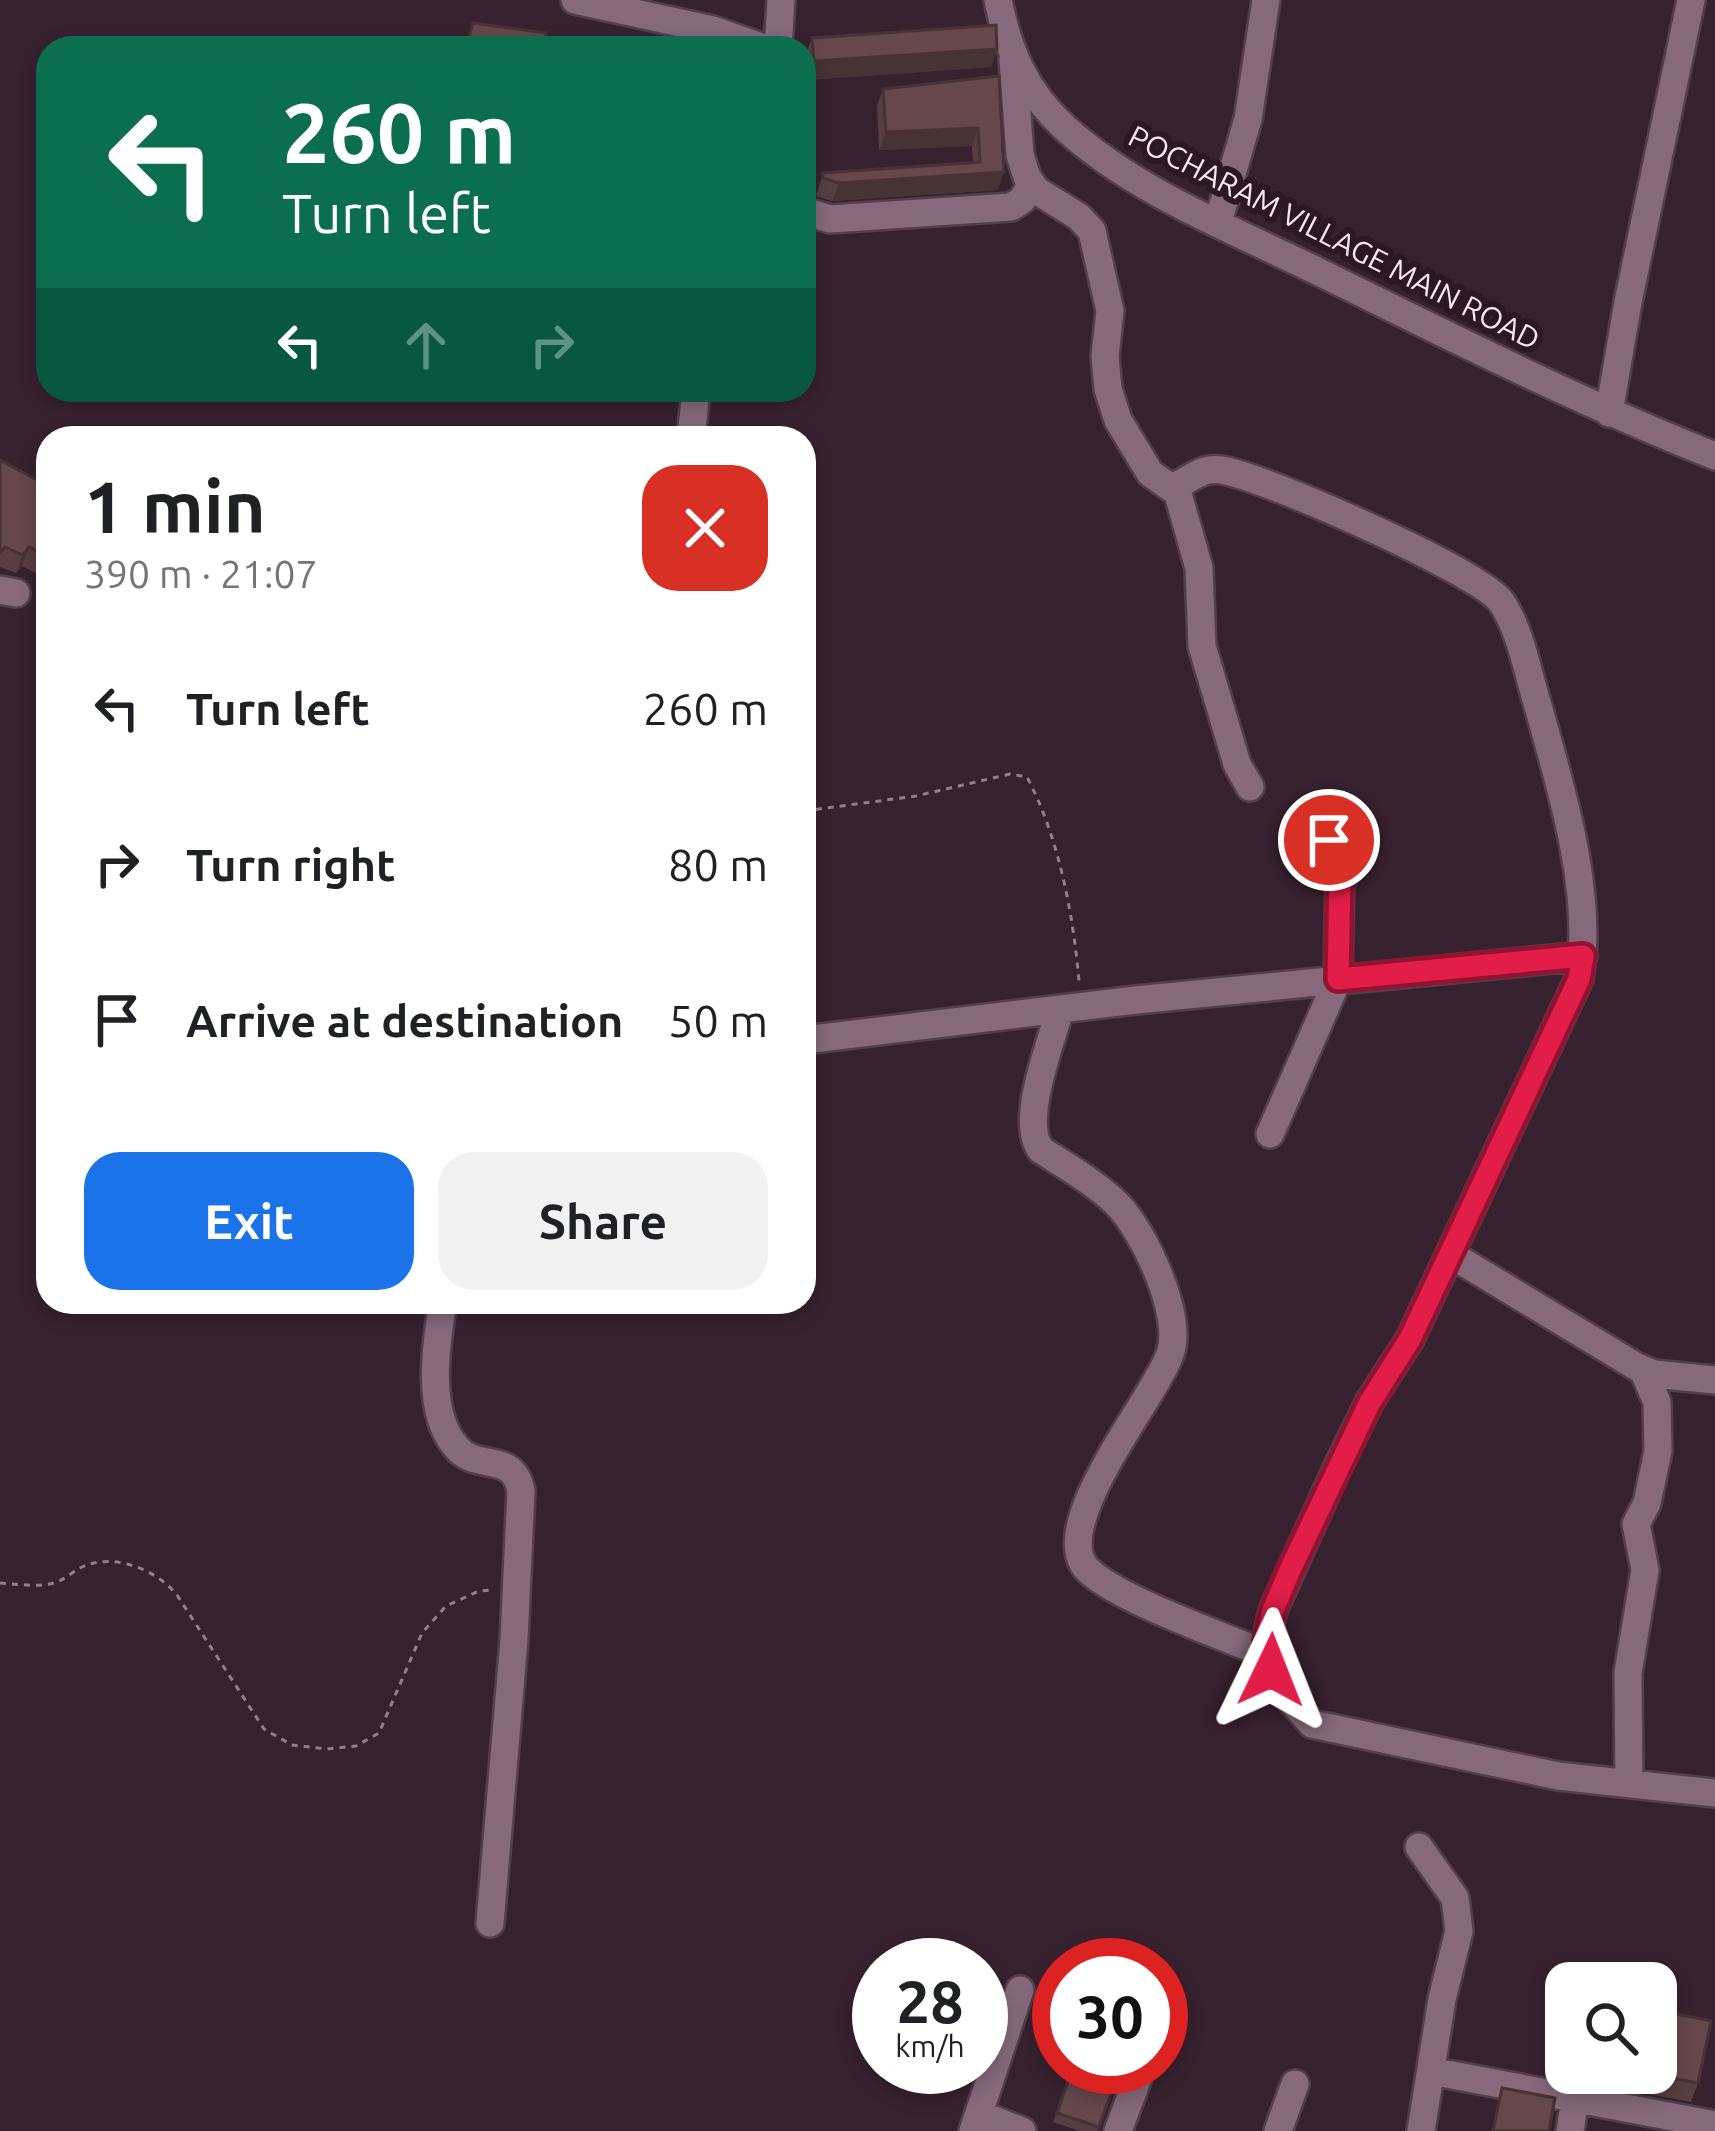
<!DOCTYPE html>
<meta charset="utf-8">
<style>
body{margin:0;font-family:Ubuntu,sans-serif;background:#f2f2f2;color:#202124;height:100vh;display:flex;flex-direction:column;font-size:45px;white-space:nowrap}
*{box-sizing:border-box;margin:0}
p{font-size:39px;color:#757577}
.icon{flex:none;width:66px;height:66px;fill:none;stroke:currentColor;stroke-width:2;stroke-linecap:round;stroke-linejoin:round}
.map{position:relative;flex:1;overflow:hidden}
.side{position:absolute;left:36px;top:426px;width:780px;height:888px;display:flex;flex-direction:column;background:#fff;border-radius:36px;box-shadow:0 6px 18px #0003}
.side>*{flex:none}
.hud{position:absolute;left:36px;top:36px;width:780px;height:366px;border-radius:36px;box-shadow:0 6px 18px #0003;background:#0b6e4f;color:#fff;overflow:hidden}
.controls{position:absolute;left:1545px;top:1962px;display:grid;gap:24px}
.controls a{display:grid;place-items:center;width:132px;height:132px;border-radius:24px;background:#fff;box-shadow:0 6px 18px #0003;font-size:60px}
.speed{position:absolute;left:852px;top:1938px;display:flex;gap:24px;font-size:60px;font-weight:700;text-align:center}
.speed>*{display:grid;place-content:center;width:156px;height:156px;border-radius:50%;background:#fff;box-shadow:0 6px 18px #0003;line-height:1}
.speed small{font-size:30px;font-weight:400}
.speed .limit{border:18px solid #d22;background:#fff;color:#111}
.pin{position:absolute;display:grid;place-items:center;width:102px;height:102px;color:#fff;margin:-51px;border:6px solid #fff;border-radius:50%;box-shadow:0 3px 12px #0007}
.me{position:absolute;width:132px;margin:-66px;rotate:2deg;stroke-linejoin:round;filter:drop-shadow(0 0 9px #0008)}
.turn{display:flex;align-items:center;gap:42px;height:252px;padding:0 48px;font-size:54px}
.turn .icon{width:156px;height:156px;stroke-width:2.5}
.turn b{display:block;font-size:84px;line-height:102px}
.lanes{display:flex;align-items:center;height:114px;padding:0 48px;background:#0003;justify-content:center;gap:60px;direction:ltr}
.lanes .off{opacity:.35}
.round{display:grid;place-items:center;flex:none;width:126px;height:126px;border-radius:36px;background:#f2f2f2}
.headline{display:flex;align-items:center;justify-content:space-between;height:204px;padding:0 48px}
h1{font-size:72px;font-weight:600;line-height:90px}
.cta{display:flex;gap:24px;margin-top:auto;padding:24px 48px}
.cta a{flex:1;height:138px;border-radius:36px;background:#1a73e8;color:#fff;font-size:48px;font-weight:600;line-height:138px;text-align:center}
.cta a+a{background:#f2f2f2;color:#202124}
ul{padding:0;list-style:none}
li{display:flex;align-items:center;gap:36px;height:156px;padding:0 48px}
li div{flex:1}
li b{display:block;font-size:45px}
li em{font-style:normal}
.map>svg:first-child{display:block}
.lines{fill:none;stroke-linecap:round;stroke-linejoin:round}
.minor-casing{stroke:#523f4b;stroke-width:32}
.path{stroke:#927f8a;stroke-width:3;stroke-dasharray:6 6;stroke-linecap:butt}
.minor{stroke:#866a7b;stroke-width:27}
.wall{fill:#583e40}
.shaded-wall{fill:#473234}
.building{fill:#66484b;stroke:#473234;stroke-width:3}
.route-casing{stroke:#92132f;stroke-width:30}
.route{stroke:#e11d48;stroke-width:21}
.labels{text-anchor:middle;stroke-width:12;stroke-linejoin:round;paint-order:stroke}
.street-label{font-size:30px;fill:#f7e7f0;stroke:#2d1725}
</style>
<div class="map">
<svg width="1715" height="2131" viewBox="0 0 1715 2131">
<rect width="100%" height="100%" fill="#38212f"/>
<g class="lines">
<g class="minor-casing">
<path id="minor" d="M575,0L713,30L764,48
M998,0C1008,50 1025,91 1064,127C1135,192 1232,229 1317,271C1449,336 1579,402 1715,456
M778,48L781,0
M1013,60L1020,155L1027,177L1036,190L1079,217L1092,231L1110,311L1105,356L1108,389L1118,420L1150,473L1171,488C1190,481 1199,467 1221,470C1261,475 1483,573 1502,603C1520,630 1527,669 1536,699C1559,781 1595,894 1579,979L1410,1339L1370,1401L1340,1462L1273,1610L1266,1641L1268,1655L1271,1670L1282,1690L1312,1724L1558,1776L1715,1793
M804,211L830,219L1011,207L1022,200L1032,184
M1218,222L1248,119L1266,0
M1609,413L1628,302L1691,0
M691,438L696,390
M1176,487L1199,568L1202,646L1237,764L1250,787
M0,590L16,593
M1060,1009C1051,1043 1019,1122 1041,1150C1066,1166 1094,1182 1116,1203C1144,1230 1184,1317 1170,1354C1154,1399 1049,1524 1086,1568C1113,1598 1226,1637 1268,1655
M804,1040L1136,1000L1583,956
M1270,1134L1338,979L1340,875L1336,853L1315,828
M1450,1254L1637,1367L1654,1374L1715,1380
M443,1302C436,1344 425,1413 457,1448C478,1472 513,1450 521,1491L514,1640L490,1923
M1629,1782L1628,1673L1645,1570L1636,1524L1647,1503L1658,1451L1657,1402L1643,1370
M1419,1847L1455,1898L1459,1931L1442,1999L1421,2131
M1593,1983V1982
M1431,2071L1715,2125
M979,2114L1022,2131
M973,2131L1020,1990
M1118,2131L1142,2067
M1278,2131L1295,2084
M1570,2131L1579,2073"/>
</g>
<path class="path" d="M804,811L916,796L1010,774L1027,777C1059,838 1073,913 1079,981
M0,1583C18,1584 40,1588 57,1582C66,1578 74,1571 82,1567C114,1552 157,1570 177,1595L264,1729L292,1745L327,1749L356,1746L379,1733L422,1633L446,1606L479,1591L492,1590"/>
<use href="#minor" class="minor"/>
</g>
<path class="wall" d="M812,38L997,49L991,67L807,80L805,57Z
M999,76L998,190L832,201L816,196L823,173L973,162L972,146L879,150L877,106L883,89Z
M0,460L48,486V567H42L38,574L22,566L16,573L0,567Z
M1594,2073H1656L1698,2083L1691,2102L1596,2084Z
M1070,2076L1112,2090L1097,2131H1079L1053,2122Z"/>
<path class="shaded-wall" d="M997,49L991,67L807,80L814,61Z
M978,128L972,146L879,150L886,132Z
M1004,172L998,190L832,201L839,183Z
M29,547L22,566L16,573L23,555Z
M48,550V567H42L38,574Z"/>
<path class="building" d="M473,23L546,33L543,48H466Z
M996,25L997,49L814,61L812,38Z
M999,76L1004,172L839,183L823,178V173L980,162L978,128L886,132L883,89Z
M0,460L48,486V550L45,555L29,547L23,555L5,547L0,553Z
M1656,2010L1711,2021L1698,2083L1644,2073H1656Z
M1070,2076L1112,2090L1099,2127L1057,2113Z
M1502,2088L1555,2098L1549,2131H1493Z"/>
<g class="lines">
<g class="route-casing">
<path id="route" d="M1271,1670L1266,1642L1273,1610L1290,1570L1370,1402L1410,1339L1579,979L1583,956L1338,979L1340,875L1329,840"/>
</g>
<use href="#route" class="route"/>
</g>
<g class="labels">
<g class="street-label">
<text transform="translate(1334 238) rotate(27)" y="10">POCHARAM VILLAGE MAIN ROAD</text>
</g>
</g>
</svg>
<div class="controls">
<a><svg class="icon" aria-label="search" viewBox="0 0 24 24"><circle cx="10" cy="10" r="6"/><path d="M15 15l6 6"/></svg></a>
</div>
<div class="speed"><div>28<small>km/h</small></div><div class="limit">30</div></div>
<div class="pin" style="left:1329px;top:840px;background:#d93025"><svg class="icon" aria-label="arrive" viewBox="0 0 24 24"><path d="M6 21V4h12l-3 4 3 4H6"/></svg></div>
<svg class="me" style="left:1271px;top:1670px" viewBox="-20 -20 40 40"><path d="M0-17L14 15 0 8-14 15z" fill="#e11d48" stroke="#fff" stroke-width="4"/></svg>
<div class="hud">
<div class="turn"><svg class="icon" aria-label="left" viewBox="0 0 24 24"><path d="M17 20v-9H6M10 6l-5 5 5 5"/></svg><div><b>260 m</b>Turn left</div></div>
<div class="lanes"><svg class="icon" aria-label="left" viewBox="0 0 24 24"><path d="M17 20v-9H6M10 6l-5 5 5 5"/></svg><svg class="icon off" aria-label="ahead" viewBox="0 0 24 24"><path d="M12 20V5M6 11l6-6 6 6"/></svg><svg class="icon off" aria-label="right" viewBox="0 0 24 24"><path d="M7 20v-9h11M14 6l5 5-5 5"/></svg></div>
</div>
<section class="side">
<div class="headline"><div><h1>1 min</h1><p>390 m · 21:07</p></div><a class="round" style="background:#d93025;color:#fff"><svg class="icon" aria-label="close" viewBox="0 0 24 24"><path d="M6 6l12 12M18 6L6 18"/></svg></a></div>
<ul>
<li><svg class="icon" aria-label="left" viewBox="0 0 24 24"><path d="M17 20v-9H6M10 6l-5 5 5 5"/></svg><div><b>Turn left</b></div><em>260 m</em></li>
<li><svg class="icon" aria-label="right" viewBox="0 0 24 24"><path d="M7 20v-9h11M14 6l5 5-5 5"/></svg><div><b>Turn right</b></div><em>80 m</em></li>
<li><svg class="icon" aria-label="arrive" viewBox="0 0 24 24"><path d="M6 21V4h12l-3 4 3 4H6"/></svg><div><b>Arrive at destination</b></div><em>50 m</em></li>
</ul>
<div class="cta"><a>Exit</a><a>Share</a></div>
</section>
</div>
